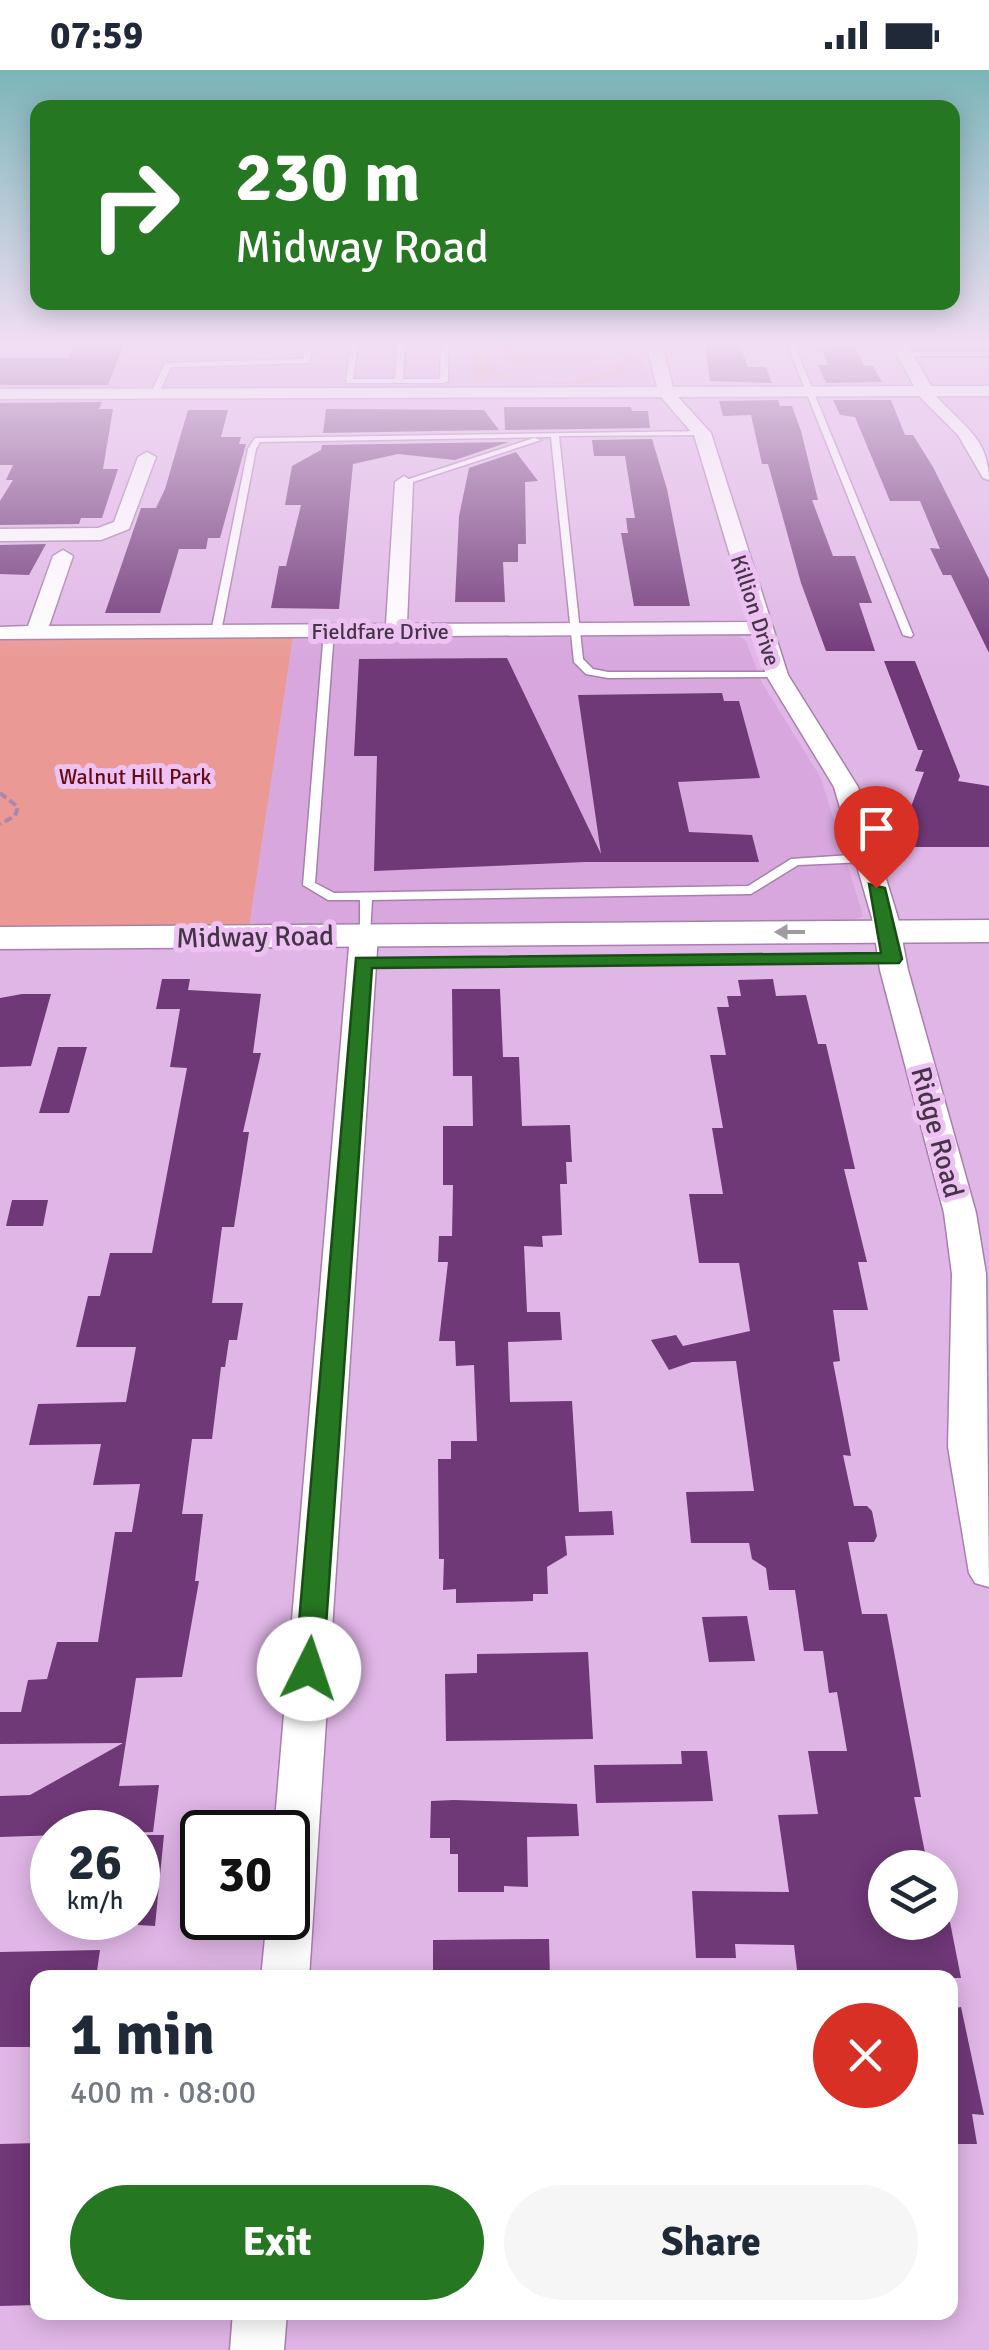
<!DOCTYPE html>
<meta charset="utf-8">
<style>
body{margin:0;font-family:Signika,sans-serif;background:#f6f6f7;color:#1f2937;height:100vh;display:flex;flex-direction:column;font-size:38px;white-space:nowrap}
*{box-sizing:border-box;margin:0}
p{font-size:32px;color:#747a83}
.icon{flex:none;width:55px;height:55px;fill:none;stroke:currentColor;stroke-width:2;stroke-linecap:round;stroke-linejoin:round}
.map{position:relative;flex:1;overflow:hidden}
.details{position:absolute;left:30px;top:1900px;width:928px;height:350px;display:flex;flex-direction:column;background:#fff;border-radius:20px;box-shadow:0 5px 25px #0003}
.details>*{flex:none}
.guide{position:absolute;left:30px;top:30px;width:930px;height:210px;border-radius:20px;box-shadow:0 5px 25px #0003;background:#257721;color:#fff;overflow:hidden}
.buttons{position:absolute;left:868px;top:1780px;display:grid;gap:20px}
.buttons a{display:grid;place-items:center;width:90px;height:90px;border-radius:50%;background:#fff;box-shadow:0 5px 25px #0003;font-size:50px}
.speed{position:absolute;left:30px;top:1740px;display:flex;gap:20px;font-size:50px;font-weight:700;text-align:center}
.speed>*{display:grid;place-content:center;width:130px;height:130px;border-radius:50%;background:#fff;box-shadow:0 5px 25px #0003;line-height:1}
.speed small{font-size:25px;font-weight:400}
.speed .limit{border:5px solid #111;border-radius:15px;background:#fff;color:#111}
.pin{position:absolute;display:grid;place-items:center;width:85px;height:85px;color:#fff;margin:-102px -42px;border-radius:50% 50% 50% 0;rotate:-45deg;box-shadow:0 0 10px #0007}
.pin .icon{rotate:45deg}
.me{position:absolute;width:110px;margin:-55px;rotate:4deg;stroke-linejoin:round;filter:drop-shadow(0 0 8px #0008)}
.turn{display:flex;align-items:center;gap:35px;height:210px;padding:0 40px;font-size:45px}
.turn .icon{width:130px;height:130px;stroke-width:2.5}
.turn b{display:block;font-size:70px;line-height:85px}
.round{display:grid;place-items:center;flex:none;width:105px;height:105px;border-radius:52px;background:#f6f6f7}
.summary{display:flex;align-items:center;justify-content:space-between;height:170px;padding:0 40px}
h1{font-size:60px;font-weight:700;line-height:75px}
.primary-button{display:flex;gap:20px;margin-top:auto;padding:20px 40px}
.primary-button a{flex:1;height:115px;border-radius:60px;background:#257721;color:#fff;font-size:40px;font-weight:700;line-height:115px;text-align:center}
.primary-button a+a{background:#f6f6f7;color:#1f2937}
.status{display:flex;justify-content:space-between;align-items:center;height:70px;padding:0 50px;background:#fff;direction:ltr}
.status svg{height:28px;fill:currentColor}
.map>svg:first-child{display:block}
.built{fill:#d7a7dd}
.green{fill:#ea9995}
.building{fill:#6f3877}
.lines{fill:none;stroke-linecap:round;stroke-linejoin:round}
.service-casing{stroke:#a77fad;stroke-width:3}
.minor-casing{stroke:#a77fad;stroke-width:3}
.secondary-casing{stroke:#a77fad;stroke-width:3}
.path{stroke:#aa88ae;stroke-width:4;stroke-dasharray:8 4;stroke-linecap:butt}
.service{fill:#fff;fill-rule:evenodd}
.minor{fill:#fff;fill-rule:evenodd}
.secondary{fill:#fff;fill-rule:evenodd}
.oneway{fill:#a29aa3}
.route{fill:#257721;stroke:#184d15;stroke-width:2.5}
.labels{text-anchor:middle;stroke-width:10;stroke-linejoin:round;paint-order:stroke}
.far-street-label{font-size:22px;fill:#453447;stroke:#edc2f3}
.far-park-label{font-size:22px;fill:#630c15;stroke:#edc2f3}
.street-label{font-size:28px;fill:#453447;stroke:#edc2f3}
</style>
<div class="status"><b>07:59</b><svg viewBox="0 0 49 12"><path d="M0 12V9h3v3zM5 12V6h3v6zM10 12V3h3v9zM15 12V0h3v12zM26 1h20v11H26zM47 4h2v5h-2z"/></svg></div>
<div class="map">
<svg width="989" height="2280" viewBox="0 0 989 2280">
<rect width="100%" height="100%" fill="#e0b6e6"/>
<path class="built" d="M0,274H641L650,313L643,317L0,319Z
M735,563L746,571L762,613L821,708L863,846L851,852L249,857L293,567Z"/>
<path class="green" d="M473,274H484L485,292C512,321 596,318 624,291L620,274H630L634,291C610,324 519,316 486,302L485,310H475Z
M500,274H597L600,290L502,291Z
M293,567L249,857H0V570Z"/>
<path class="building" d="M75,274H124L108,315H0V288H68Z
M705,274H739L748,297H766L772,313L710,311Z
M832,277H856L864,296H873L882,312L826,313L818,295H828L822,280Z
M778,330L780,336H792L801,361L818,430H812L833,486H855L872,533H859L875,581H826L801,513L768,394H762L751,345L723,346L719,331Z
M833,330H891L905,365H913L933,397L989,509V583L951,505H943L930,478L940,479L920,431H890L855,347L840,345Z
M102,332L99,339H113L103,399H118L102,448H81L79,454L0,455V431L13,410H6L13,395H0V333Z
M504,337H631L632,341H648L650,358L505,360Z
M326,339L484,340L499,360L323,363Z
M188,340H228L221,367H241L239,374H246L220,468H208L206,479H179L160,543H105L141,438H156L165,419Z
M652,369L667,419L690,536H634L621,463H628L626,448H635L625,386H594L592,370Z
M509,372L455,390L398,384L353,394L339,539L271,538L279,496H286L301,435H285L292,396L321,380L322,375Z
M516,382L538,411L525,412L526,474H518V492H503L505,532H455L459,446L469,398Z
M46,474L29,505L0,504V475Z
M507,588L601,784L578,625L722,623L724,631H739L760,708L678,712L689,762L752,765L759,792H585L374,801L377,686H354L359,589Z
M884,591H915L960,706L958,711L989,716V777H912L905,753L924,702L915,701L923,680H918Z
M162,909H190L188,920L261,924L253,983H261L243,1062H249L234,1157H222L212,1233H243L237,1270H229L225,1297H221L212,1369H192L182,1444H203L195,1511H199L182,1607L136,1608L119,1716L159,1715L153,1762L0,1767V1726L30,1725L123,1673L0,1674V1642H21L28,1610L47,1609L57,1572H98L115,1462H132L140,1414L93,1415L101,1374L29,1375L38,1334L126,1332L136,1277H76L88,1226H100L110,1183H152L187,998L170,997L180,939H156Z
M773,909L776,926L806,925L818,974H826L855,1099H844L867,1192H858L868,1240H833L840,1291L833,1292L851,1386L843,1385L854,1436H867L872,1441L877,1466L874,1472H848L862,1544H887L921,1727H914L928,1798H885V1852H950L961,1908H798L794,1875L735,1874L736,1888H696L692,1821L789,1822L778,1745L818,1744L808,1681H847L837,1622L829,1623L823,1581H804L795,1520H769L766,1498L752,1489L749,1473H691L686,1422L754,1421L736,1291L692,1292L669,1300L651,1270L676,1265L683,1276L750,1261L739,1193H699L689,1124H723L712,1058H723L710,985H726L717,937H729L727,926H741L738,910Z
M452,919H500L503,987H519L522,1056L570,1055L572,1092H566L567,1114H560L562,1165L542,1166L543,1177L524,1176L527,1242H560L562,1270L508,1272L510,1332L572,1331L579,1442L612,1441L614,1465L565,1466L567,1485L547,1497L548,1524H533V1531L456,1533V1519L443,1520L444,1489H439L438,1389H451V1371H477L474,1295L456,1296L455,1271H439L448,1192H438L439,1166H452L453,1115H443V1056H473L472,1006H453Z
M22,924H51L31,996L0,997V928Z
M58,977H87L69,1043H39Z
M12,1130H48L43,1156H6Z
M747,1546L755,1591L709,1592L702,1547Z
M588,1582L593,1669L446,1671L445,1604L477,1603V1584Z
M681,1681H707L713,1731L596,1733L594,1695L682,1694Z
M454,1730L577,1734L579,1766L527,1767L528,1817L504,1816V1822H458V1784H450V1768H430L431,1731Z
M138,1765H164L155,1856L138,1855Z
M549,1869L550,1908H433V1870Z
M100,1880L96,1908H38V1977H0V1882Z
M961,1937L984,2045L972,2044L977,2074H950V1939Z
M38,2073V2235L0,2236V2074Z"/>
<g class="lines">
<g class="service-casing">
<path id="service" d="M305,274H313L309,293L171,297L158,325L151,323L165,293L303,289Z
M351,274H358L353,309H395L398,274H405L403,309H440L441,274H448V311L444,313H346Z
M787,274H794L913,565L911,567L903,565Z
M902,282H989V286H905Z
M702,361L706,363L705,365L559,366L583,589L593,599L608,602H777L782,605L781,607L608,608L586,604L574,592L551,367L260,372L256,379L221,562L216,565L211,562L248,379L255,368Z
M534,368L541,370L407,414L400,412Z
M329,558L334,561L315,813L334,823L748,816L791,789L866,784L872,788L866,792L798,795L751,824L372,830L370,865L368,868H360V830H328L303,815L324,561Z"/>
</g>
<g class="minor-casing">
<path id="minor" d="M646,274H662L673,317L914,316L891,274H907L931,316H989V326H936C961,354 989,368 989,410L983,408L958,365L919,326L678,327L711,363L788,605L858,717L898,848L908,900L976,1143L986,1204L989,1517L975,1513L969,1503L948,1377L952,1204L944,1143L880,900L872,848L834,717L766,605L754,564L0,569V557L28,556L53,486L63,480L73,486L49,556L386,554L395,412L404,406L413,412L407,554L750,552L694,365L661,327L0,329V319L657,317Z
M147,382L156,387L129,459L101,470L0,471V459L98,458L114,452L138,387Z
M364,857L378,865L309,1908H261L267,1848H288V1762H274L350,865Z
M233,2242H287L284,2280H230Z"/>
</g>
<g class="secondary-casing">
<path id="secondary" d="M989,850V872L0,879V857Z"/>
</g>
<path class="path" d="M0,723L18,737L15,746L0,754"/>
<use href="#service" class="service"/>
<use href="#minor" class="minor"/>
<use href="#secondary" class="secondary"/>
</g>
<defs><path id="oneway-solid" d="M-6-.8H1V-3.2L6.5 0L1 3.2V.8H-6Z" transform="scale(2.5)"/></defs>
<use class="oneway" href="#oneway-solid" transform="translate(790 862) rotate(180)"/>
<linearGradient id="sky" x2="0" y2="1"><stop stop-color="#7bb5b8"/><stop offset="0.46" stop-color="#f1def4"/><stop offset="1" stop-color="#f1def4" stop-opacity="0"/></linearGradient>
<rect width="989" height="593" fill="url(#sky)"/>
<path class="route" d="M869,814L885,818L902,889L899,893L372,898L323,1599L319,1607H299L295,1599L356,888L881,883Z"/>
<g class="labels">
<g class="far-street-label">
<text transform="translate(756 540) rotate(72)" y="8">Killion Drive</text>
<text x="380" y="569">Fieldfare Drive</text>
</g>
<g class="far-park-label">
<text x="135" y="714">Walnut Hill Park</text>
</g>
<g class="street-label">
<text transform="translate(255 866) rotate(-1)" y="10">Midway Road</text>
<text transform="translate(938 1062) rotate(75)" y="10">Ridge Road</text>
</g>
</g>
</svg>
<div class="buttons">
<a><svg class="icon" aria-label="layers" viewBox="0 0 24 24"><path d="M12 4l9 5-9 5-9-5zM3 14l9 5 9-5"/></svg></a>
</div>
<div class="speed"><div>26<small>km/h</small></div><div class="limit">30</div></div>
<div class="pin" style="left:876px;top:818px;background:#d93025"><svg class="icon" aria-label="arrive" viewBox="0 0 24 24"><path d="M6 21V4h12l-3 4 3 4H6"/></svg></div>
<svg class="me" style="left:309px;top:1599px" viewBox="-20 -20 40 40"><circle r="19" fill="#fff"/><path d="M0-13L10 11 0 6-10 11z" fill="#257721"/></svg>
<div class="guide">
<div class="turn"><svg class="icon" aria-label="right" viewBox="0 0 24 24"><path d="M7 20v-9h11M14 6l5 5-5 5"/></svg><div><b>230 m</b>Midway Road</div></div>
</div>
<section class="details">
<div class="summary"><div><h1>1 min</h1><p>400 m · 08:00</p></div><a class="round" style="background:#d93025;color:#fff"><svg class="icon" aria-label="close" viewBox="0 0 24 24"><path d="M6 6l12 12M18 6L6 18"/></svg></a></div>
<div class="primary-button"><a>Exit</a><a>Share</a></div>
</section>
</div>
